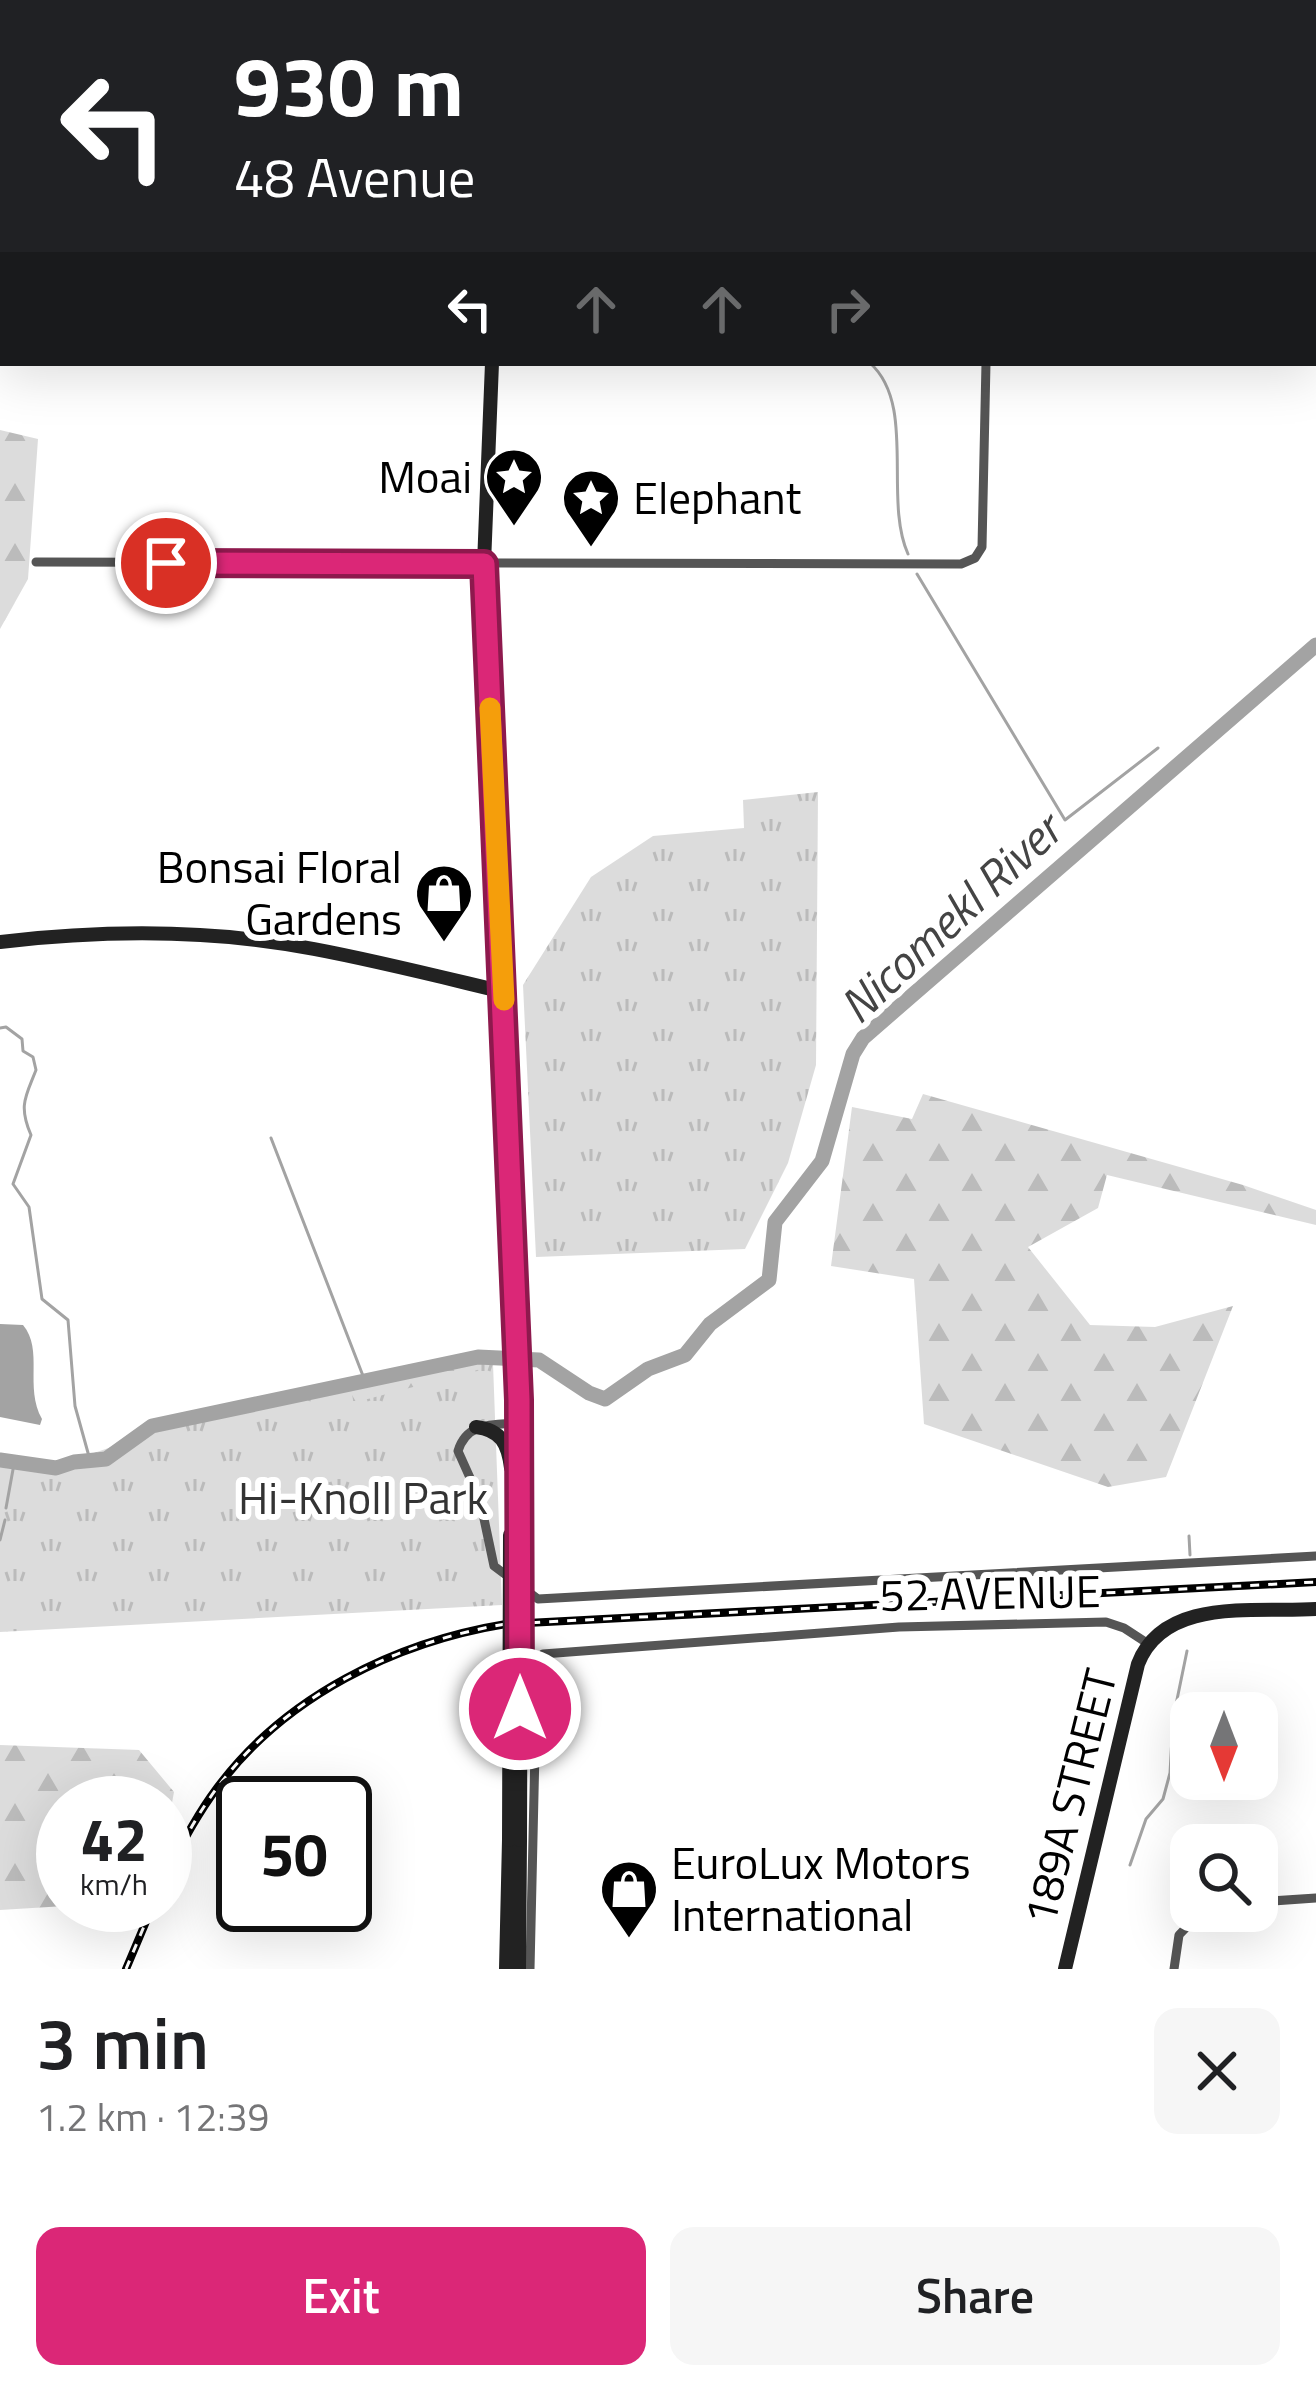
<!DOCTYPE html>
<meta charset="utf-8">
<style>
body{margin:0;font-family:"Titillium Web",sans-serif;background:#f6f6f6;color:#202124;height:100vh;display:flex;flex-direction:column;font-size:45px;white-space:nowrap}
*{box-sizing:border-box;margin:0}
p{font-size:39px;color:#757577}
.icon{flex:none;width:66px;height:66px;fill:none;stroke:currentColor;stroke-width:2;stroke-linecap:round;stroke-linejoin:round}
.map{position:relative;height:1969px;overflow:hidden}
.panel{display:flex;flex-direction:column;background:#fff;flex:1}
.panel>*{flex:none}
.banner{position:absolute;left:0px;top:0px;width:1317px;height:366px;box-shadow:0 12px 48px #0002;background:#202124;color:#fff;overflow:hidden}
.needle{width:78px;rotate:180deg}
.buttons{position:absolute;left:1170px;top:1692px;display:grid;gap:24px}
.buttons a{display:grid;place-items:center;width:108px;height:108px;border-radius:24px;background:#fff;box-shadow:0 12px 48px #0002;font-size:60px}
.speed{position:absolute;left:36px;top:1776px;display:flex;gap:24px;font-size:60px;font-weight:700;text-align:center}
.speed>*{display:grid;place-content:center;width:156px;height:156px;border-radius:50%;background:#fff;box-shadow:0 12px 48px #0002;line-height:1}
.speed small{font-size:30px;font-weight:400}
.speed .limit{border:6px solid #111;border-radius:18px;background:#fff;color:#111}
.pin{position:absolute;display:grid;place-items:center;width:102px;height:102px;color:#fff;margin:-51px;border:6px solid #fff;border-radius:50%;box-shadow:0 3px 12px #0007}
.me{position:absolute;width:132px;margin:-66px;rotate:0deg;stroke-linejoin:round;filter:drop-shadow(0 0 9px #0008)}
.turn{display:flex;align-items:center;gap:42px;height:252px;padding:0 36px;font-size:54px}
.turn .icon{width:156px;height:156px;stroke-width:2.5}
.turn b{display:block;font-size:84px;line-height:102px}
.lanes{display:flex;align-items:center;height:114px;padding:0 36px;background:#0003;justify-content:center;gap:60px;direction:ltr}
.lanes .off{opacity:.35}
.round{display:grid;place-items:center;flex:none;width:126px;height:126px;border-radius:24px;background:#f6f6f6}
.head{display:flex;align-items:center;justify-content:space-between;height:204px;padding:0 36px}
h1{font-size:72px;font-weight:600;line-height:90px}
.action{display:flex;gap:24px;margin-top:auto;padding:24px 36px}
.action a{flex:1;height:138px;border-radius:24px;background:#db2777;color:#fff;font-size:48px;font-weight:600;line-height:138px;text-align:center}
.action a+a{background:#f6f6f6;color:#202124}
.map>svg:first-child{display:block}
.grass{fill:url(#grass-tufts)}
.forest{fill:url(#forest-firs)}
.water{fill:#a3a3a3}
.lines{fill:none;stroke-linecap:round;stroke-linejoin:round}
.stream{stroke:#a3a3a3;stroke-width:3}
.river{stroke:#a3a3a3;stroke-width:15}
.street{stroke:#555;stroke-width:9}
.secondary{stroke:#222;stroke-width:14}
.rail-casing{stroke:#000;stroke-width:8}
.rail{stroke:#fff;stroke-width:3;stroke-dasharray:9;stroke-linecap:butt}
.secondary-bridge{stroke:#222;stroke-width:14}
.route-casing{stroke:#8e194d;stroke-width:30}
.route{stroke:#db2777;stroke-width:21}
.slow{stroke:#f59e0b;stroke-width:21}
.labels{text-anchor:middle;stroke-width:12;stroke-linejoin:round;paint-order:stroke}
.poi-label{font-size:45px;fill:#000;stroke:#fff;text-anchor:end}
.park-label{font-size:45px;fill:#333;stroke:#fff}
.street-label{font-size:45px;fill:#000;stroke:#fff}
.water-label{font-size:48px;font-style:italic;fill:#444;stroke:#fff}
</style>
<div class="map">
<svg width="1316" height="1969" viewBox="0 0 1316 1969">
<defs>
<pattern id="grass-tufts" width="24" height="20" patternUnits="userSpaceOnUse" patternTransform="scale(3)"><rect width="24" height="20" fill="#dcdcdc"/><path d="M3 7l-1-3M5 7V3M7 7l1-3M15 17l-1-3M17 17v-4M19 17l1-3" fill="none" stroke="#bbb"/></pattern>
<pattern id="forest-firs" width="22" height="20" patternUnits="userSpaceOnUse" patternTransform="scale(3)"><rect width="22" height="20" fill="#dcdcdc"/><path d="M5 1l3.5 6h-7zM16 11l3.5 6h-7z" fill="#bbb"/></pattern>
</defs>
<rect width="100%" height="100%" fill="#fff"/>
<path class="grass" d="M818,792L816,1065L788,1163L745,1249L536,1257L523,985L591,877L653,836L744,828L743,800Z
M452,1361L493,1364L502,1605L0,1632V1455L31,1464L65,1463L178,1424L271,1399Z"/>
<path class="forest" d="M0,430L38,439L28,579L0,629Z
M923,1094L1243,1185L1316,1210V1225L1107,1175L1098,1208L1028,1247L1090,1325L1155,1327L1233,1306L1166,1477L1108,1487L924,1424L914,1279L831,1266L852,1107L912,1119Z
M474,1363H479L481,1369L364,1400L355,1414L352,1393L361,1388Z
M0,1745L139,1750L174,1792L165,1841V1803H63V1905H81L0,1910Z"/>
<path class="water" d="M0,1324L23,1325C44,1350 24,1387 42,1419L40,1425L0,1417Z"/>
<g class="lines">
<path class="stream" d="M870,363C917,405 883,498 908,554
M917,574L1065,820L1158,748
M0,1028L6,1027L22,1039L23,1051L33,1057L36,1070C26,1096 18,1105 31,1135L13,1184L29,1207L42,1299L68,1320L75,1406L90,1460
M271,1138L365,1381
M6,1508L14,1464
M1189,1536L1190,1555
M0,1540L5,1520
M1130,1865L1146,1819L1163,1799L1170,1773L1173,1719L1187,1651"/>
<path class="river" d="M0,1460L56,1468L74,1462L106,1459L152,1426L478,1357L539,1360L589,1393L605,1399L648,1369L685,1355L710,1324L769,1280L775,1222L822,1161L853,1054L863,1038L1316,645"/>
<path class="street" d="M996,3V0
M36,562L961,564L975,558L982,547L986,363
M519,1423C492,1425 467,1422 458,1451L480,1500L494,1566L538,1599L1316,1556
M1257,1902L1316,1898
M530,1969L537,1663L543,1654L899,1627L1106,1622L1124,1628L1147,1643
M1174,1969L1179,1935L1202,1911"/>
<path class="secondary" d="M508,3V0
M492,363L484,564L508,1076L521,1535
M0,942C103,930 211,929 314,949C378,961 441,977 504,992
M476,1427C501,1430 508,1444 511,1468
M506,1969L509,1840
M519,1969L520,1840
M1065,1969L1138,1664C1164,1596 1257,1613 1316,1609"/>
<g class="rail-casing">
<path id="rail" d="M165,1876C181,1846 196,1816 217,1788C285,1696 396,1642 506,1624L1316,1582
M126,1969L153,1905"/>
</g>
<use href="#rail" class="rail"/>
<path class="secondary-bridge" d="M509,1840L510,1535
M520,1840L521,1535"/>
</g>
<g class="lines">
<g class="route-casing">
<path id="route" d="M166,563L484,564L519,1400L520,1709"/>
</g>
<use href="#route" class="route"/>
<path class="slow" d="M490,708L504,1000"/>
</g>
<defs>
<g id="sight-pin" transform="scale(3)"><path d="M0 17L-7.5 6A9.5 9.5 0 1 1 7.5 6Z" fill="#000" stroke="#fff"/><path d="M0-6L1.8-2.2L6-1.7L2.9 1.2L3.7 5.4L0 3.3L-3.7 5.4L-2.9 1.2L-6-1.7L-1.8-2.2Z" fill="#fff"/></g>
<g id="shop-pin" transform="scale(3)"><path d="M0 17L-7.5 6A9.5 9.5 0 1 1 7.5 6Z" fill="#000" stroke="#fff"/><path d="M-5-2.5h2.3a2.7 3.5 0 0 1 5.4 0H5L5.5 6h-11ZM-1.5-2.5h3a1.5 2.3 0 0 0-3 0Z" fill="#fff"/></g>
</defs>
<g fill-rule="evenodd">
<use href="#sight-pin" x="514" y="477"/>
<use href="#sight-pin" x="591" y="498"/>
<use href="#shop-pin" x="444" y="893"/>
<use href="#shop-pin" x="629" y="1889"/>
</g>
<g class="labels">
<g class="poi-label">
<text x="472" y="493">Moai</text>
<text x="633" y="514" text-anchor="start">Elephant</text>
<text x="402" y="883">Bonsai Floral<tspan x="402" dy="52">Gardens</tspan></text>
<text x="671" y="1879" text-anchor="start">EuroLux Motors<tspan x="671" dy="52">International</tspan></text>
</g>
<g class="park-label">
<text x="363" y="1514">Hi-Knoll Park</text>
</g>
<g class="street-label">
<text transform="translate(990 1593) rotate(-1)" y="16">52 AVENUE</text>
<text transform="translate(1070 1797) rotate(-76)" y="16">189A STREET</text>
</g>
<g class="water-label">
<text transform="translate(950 918) rotate(-43)" y="17">Nicomekl River</text>
</g>
</g>
</svg>
<div class="buttons">
<a><svg class="needle" viewBox="-14 -14 28 28"><path d="M0-13l5 13h-10z" fill="#e53935"/><path d="M0 13l5-13h-10z" fill="#757577"/></svg></a>
<a><svg class="icon" aria-label="search" viewBox="0 0 24 24"><circle cx="10" cy="10" r="6"/><path d="M15 15l6 6"/></svg></a>
</div>
<div class="speed"><div>42<small>km/h</small></div><div class="limit">50</div></div>
<div class="pin" style="left:166px;top:563px;background:#d93025"><svg class="icon" aria-label="arrive" viewBox="0 0 24 24"><path d="M6 21V4h12l-3 4 3 4H6"/></svg></div>
<svg class="me" style="left:520px;top:1709px" viewBox="-20 -20 40 40"><circle r="17" fill="#db2777" stroke="#fff" stroke-width="3"/><path d="M0-11L8 9 0 5-8 9z" fill="#fff"/></svg>
<div class="banner">
<div class="turn"><svg class="icon" aria-label="left" viewBox="0 0 24 24"><path d="M17 20v-9H6M10 6l-5 5 5 5"/></svg><div><b>930 m</b>48 Avenue</div></div>
<div class="lanes"><svg class="icon" aria-label="left" viewBox="0 0 24 24"><path d="M17 20v-9H6M10 6l-5 5 5 5"/></svg><svg class="icon off" aria-label="ahead" viewBox="0 0 24 24"><path d="M12 20V5M6 11l6-6 6 6"/></svg><svg class="icon off" aria-label="ahead" viewBox="0 0 24 24"><path d="M12 20V5M6 11l6-6 6 6"/></svg><svg class="icon off" aria-label="right" viewBox="0 0 24 24"><path d="M7 20v-9h11M14 6l5 5-5 5"/></svg></div>
</div>
</div>
<section class="panel">
<div class="head"><div><h1>3 min</h1><p>1.2 km · 12:39</p></div><a class="round"><svg class="icon" aria-label="close" viewBox="0 0 24 24"><path d="M6 6l12 12M18 6L6 18"/></svg></a></div>
<div class="action"><a>Exit</a><a>Share</a></div>
</section>
